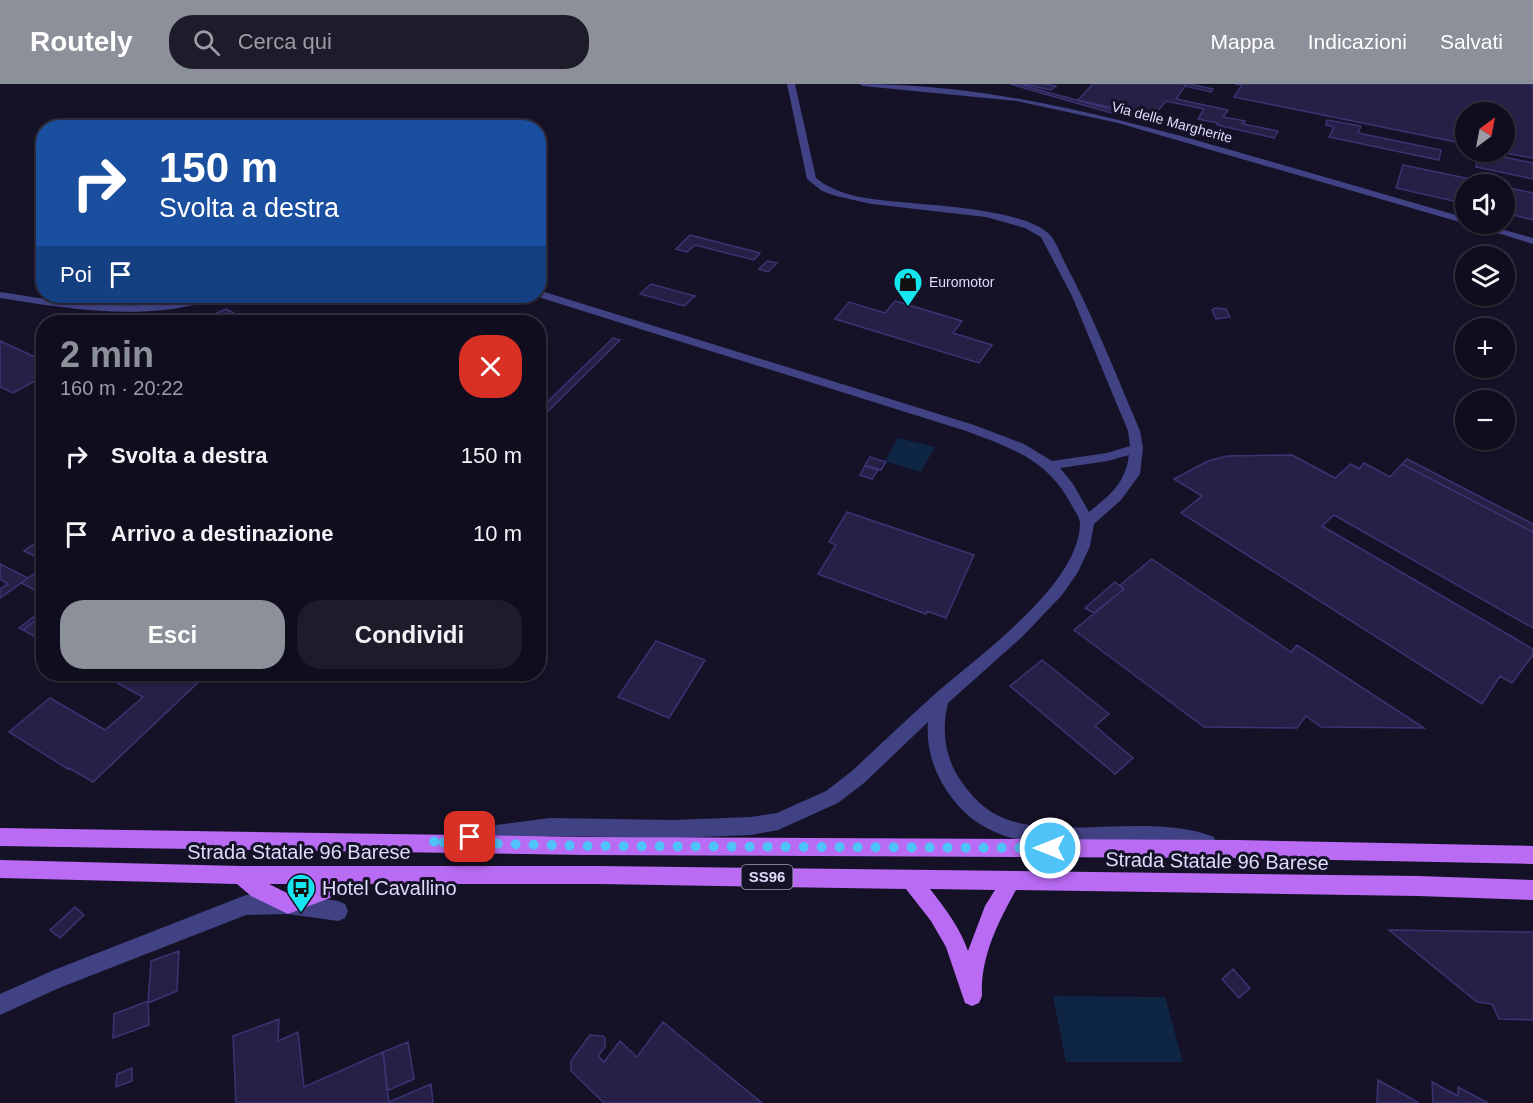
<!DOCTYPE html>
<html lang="it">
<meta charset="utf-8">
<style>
body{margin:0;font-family:Arial,sans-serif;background:#1e1c2b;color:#f1f3f6;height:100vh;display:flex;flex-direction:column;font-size:22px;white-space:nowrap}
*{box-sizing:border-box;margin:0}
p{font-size:20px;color:#9c9ca4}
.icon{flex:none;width:33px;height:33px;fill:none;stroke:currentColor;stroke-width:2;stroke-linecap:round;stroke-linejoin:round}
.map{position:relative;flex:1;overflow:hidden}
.drawer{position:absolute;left:36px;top:231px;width:510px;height:366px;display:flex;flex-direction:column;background:#100e1e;border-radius:24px;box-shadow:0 2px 4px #0004,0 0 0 2px #302e3c}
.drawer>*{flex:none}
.banner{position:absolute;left:36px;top:36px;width:510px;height:183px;border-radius:24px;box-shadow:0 2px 4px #0004,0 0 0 2px #302e3c;background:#1a4fa0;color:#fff;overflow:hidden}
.needle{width:39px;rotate:32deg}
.fabs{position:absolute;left:1455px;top:18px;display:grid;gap:12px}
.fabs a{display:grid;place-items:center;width:60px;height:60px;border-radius:50%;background:#100e1e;box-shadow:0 2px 4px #0004,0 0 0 2px #302e3c;font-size:30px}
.pin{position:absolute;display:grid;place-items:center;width:51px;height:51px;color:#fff;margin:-26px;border-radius:12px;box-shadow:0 3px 9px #0006}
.me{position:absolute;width:66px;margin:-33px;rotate:270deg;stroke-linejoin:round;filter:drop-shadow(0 0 4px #0008)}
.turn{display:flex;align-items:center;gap:21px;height:126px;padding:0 24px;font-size:27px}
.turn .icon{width:78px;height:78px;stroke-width:2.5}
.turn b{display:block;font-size:42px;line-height:51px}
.then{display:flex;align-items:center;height:57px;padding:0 24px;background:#0003;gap:12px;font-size:22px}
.round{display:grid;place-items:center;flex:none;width:63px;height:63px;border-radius:24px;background:#1e1c2b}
.summary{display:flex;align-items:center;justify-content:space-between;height:102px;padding:0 24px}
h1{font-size:36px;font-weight:600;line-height:45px;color:#8c9099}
.button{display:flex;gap:12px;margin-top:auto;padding:12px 24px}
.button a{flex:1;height:69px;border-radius:24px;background:#8c9099;color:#fff;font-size:24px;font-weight:600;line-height:69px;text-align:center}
.button a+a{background:#1e1c2b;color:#f1f3f6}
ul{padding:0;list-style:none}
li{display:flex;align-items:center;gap:18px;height:78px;padding:0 24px}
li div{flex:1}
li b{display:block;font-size:22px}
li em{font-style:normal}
header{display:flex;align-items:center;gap:36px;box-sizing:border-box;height:84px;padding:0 30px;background:#8c9099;color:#fff}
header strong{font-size:28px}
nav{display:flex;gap:33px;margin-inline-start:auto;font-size:21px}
.search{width:420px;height:54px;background:#1e1c2b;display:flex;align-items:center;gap:15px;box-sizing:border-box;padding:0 21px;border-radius:24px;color:#9c9ca4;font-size:22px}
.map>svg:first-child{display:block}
.water{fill:#0f2544}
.building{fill:#262047;stroke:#3c3372;stroke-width:1.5}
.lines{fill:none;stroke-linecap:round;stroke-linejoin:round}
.minor{fill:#414283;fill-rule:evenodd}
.primary{fill:#b96bf4;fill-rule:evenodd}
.route{stroke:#4fc3f7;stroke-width:10;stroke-dasharray:0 18}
.labels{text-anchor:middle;stroke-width:6;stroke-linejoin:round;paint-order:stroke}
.far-street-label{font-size:14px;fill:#dedcfc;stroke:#151228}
.far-poi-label{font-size:14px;fill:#dedcfc;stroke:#151228;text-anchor:start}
.shield{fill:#151228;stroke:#a29fbc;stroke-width:1.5}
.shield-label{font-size:15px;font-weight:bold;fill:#dedcfc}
.near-street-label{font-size:20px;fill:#dedcfc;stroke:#151228}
.near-poi-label{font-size:20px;fill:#dedcfc;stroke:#151228;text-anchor:start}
</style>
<header>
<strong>Routely</strong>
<div class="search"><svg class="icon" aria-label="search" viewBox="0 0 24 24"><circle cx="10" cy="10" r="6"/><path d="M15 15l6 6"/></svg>Cerca qui</div>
<nav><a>Mappa</a><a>Indicazioni</a><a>Salvati</a></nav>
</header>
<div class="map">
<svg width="1533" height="1019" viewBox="0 0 1533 1019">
<rect width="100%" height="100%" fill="#151228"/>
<path class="water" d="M898,354L935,363L921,388L885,377Z
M1053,912L1165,913L1183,978H1066Z"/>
<path class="building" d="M1010,0H1018L1109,25L1189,43L1184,44L1108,28Z
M1023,0H1045L1056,2L1051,6Z
M1093,0H1189L1213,5L1211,8L1185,2L1176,15L1228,26L1223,33L1245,37L1243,40L1278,47L1274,54L1217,41L1218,39L1198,35L1204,25L1166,17L1153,33L1078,16Z
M1235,0H1533V74L1500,68H1504V28H1466V60L1234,13L1242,1Z
M1327,36L1361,42L1358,49L1441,66L1439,76L1329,53L1334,43L1326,41Z
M1479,68L1533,79V95L1476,83Z
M1403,81L1494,100H1466V123H1463V119L1396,104Z
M1504,103L1533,109V136L1504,129Z
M690,151L760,169L754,176L695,161L687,168L676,165Z
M767,177L777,179L768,188L759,185Z
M651,200L695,212L684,222L640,210Z
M895,217L962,237L953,249L992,261L979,279L835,235L849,218L885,229Z
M1215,224L1226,225L1230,233L1216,235L1212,226Z
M226,225L243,234L233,238H203L201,236Z
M613,254L620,256L538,337V327Z
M0,257L44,277V292L13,309L0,303Z
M1292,371L1335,394L1351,380L1359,385L1364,379L1390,393L1402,380L1533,448V544L1334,431L1322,442L1533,565V571L1512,599L1500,592L1482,620L1181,429L1202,412L1174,395L1208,377L1227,372Z
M870,373L886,378L881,386L865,381Z
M1407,375L1533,440V448L1402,380Z
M865,382L878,386L872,395L860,391Z
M847,428L974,471L946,534L927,527L926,530L818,490L836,461L829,458Z
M44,453V477L24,467Z
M1152,475L1291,568L1297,561L1424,644L1321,643L1306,632L1297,644L1204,643L1074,546L1124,505L1120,501Z
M0,480L28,494L0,514V505L8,500L0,495Z
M41,485L44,486V511L21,499Z
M1115,498L1124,505L1094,529L1085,524Z
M44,525V530L23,546L19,544Z
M44,530V558L23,546Z
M656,557L705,576L669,634L618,613Z
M1042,576L1109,630L1095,642L1133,674L1115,690L1010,602Z
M101,590H207L93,698L69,684L68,685L9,648L50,614L105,646L143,613Z
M75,823L84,831L60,854L50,846Z
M1389,846L1533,848V936L1499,935L1492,920L1477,918Z
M179,867L177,907L148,919L151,877Z
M1233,885L1250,904L1239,914L1222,895Z
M148,917L149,941L113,954L114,930Z
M279,935L278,957L298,948L304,1003L383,968L389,1018L431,1000L433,1019H236L233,952Z
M663,938L762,1019H604L571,987V977L590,951L603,952L605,955V963L598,972L604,978L620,957L637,973Z
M408,958L414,995L387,1007L383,968Z
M132,984V997L116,1003L117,990Z
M1378,996L1419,1019H1377Z
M1432,998L1458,1012V1003L1488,1019H1433Z"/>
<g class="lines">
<path class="minor" d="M787,0H795L816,94C841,115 880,116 912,119C944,122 1024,127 1048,149C1056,156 1061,172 1066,181C1094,234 1116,291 1140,347L1143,364L1140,390L1121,416L1094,440L1090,462L1078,488L1062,511L1022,553L948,619C941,647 945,674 961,697C970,710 980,721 993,729C1048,761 1148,726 1214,753L1216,759L1214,765L1207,768C1191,765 1174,760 1158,759C1082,753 997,782 947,707C933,686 926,663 928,638L864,699L838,719L778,746L751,751L674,754L550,752L465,763L458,760L456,754L458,748L465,745L550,734L674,736L751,733L777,729L826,707L852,687C880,661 907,635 935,610C978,572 1079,501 1080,440C1080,433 1074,426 1071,420C1047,375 1011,364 966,347L535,212H538V206L974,341L1024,360L1052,377L1107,369L1130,362L1128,347L1072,212L1041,153L1025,144L986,133L872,120L836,112L822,107L807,95ZM1129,371C1125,400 1111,410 1089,428L1073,400L1060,384L1108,377Z
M859,0C990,0 1114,33 1238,68C1314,90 1390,112 1466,134V140H1468L1463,139L1118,39L1017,17L863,2Z
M1468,140H1482L1533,154V160Z
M0,208C45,215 92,223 138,221C165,220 199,209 224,212C218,217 207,218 198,220C133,236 65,224 0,214Z
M288,810L338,817L345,820L348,827L345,834L338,837L288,830L246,831L59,904L0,931V910L54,886L246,811Z"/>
<path class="primary" d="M0,744L585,753L1237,756L1533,762V780L1237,774L585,771L0,762Z
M0,776L240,782H599L1418,792L1533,796V816L1418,812L1016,806C998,838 980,874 982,912L979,919L972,922L965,919L946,863L931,837L906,805L599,800H350L330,814L288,830L251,812L237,800L0,794ZM269,800H315L289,810ZM930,805L995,806L985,822L968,867C960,844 945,824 930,805Z"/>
</g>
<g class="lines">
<path class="route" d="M470,753L430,758L585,762L1050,764"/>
</g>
<defs>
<g id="shop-pin" transform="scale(1.5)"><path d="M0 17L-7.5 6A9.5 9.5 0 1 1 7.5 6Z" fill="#16e4ee" stroke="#151228"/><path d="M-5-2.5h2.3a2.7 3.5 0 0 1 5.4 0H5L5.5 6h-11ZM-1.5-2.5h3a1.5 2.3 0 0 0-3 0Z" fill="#111"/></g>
<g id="bus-pin" transform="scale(1.5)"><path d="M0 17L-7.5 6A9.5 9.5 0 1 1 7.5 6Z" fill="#16e4ee" stroke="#151228"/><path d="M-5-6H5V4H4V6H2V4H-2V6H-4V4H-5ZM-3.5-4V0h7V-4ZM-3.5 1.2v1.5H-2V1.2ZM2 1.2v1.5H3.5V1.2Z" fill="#111"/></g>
</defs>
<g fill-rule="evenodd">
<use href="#shop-pin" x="908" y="198"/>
<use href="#bus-pin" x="301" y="804"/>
</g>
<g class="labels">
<g class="far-street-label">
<text transform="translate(1172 38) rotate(15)" y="5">Via delle Margherite</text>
</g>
<g class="far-poi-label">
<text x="929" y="203">Euromotor</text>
</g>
<rect class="shield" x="741.5" y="781" width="51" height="24" rx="4.5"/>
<g class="shield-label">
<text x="767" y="798">SS96</text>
</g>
<g class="near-street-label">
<text x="299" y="775">Strada Statale 96 Barese</text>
<text transform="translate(1217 777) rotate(1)" y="7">Strada Statale 96 Barese</text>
</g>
<g class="near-poi-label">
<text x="322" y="811">Hotel Cavallino</text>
</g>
</g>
</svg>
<div class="fabs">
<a><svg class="needle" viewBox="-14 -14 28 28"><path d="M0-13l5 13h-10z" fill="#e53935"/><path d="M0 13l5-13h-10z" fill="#9c9ca4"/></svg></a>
<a><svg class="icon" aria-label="sound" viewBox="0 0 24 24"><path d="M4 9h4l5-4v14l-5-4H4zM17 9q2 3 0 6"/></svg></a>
<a><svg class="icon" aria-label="layers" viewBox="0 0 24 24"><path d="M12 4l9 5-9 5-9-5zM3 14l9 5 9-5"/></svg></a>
<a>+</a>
<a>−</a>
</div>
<div class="pin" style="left:470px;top:753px;background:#d93025"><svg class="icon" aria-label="arrive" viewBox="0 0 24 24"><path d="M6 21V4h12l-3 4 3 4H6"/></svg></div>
<svg class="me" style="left:1050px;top:764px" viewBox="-20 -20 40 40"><circle r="17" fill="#4fc3f7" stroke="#fff" stroke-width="3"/><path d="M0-11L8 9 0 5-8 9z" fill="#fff"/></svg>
<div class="banner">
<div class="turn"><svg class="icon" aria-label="right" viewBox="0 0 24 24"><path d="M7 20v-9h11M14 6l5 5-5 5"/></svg><div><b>150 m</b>Svolta a destra</div></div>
<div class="then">Poi<svg class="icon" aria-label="arrive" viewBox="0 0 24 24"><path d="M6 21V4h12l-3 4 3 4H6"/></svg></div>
</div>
<section class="drawer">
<div class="summary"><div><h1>2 min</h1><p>160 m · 20:22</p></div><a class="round" style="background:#d93025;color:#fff"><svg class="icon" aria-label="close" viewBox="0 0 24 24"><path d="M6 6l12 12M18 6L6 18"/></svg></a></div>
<ul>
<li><svg class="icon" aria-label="right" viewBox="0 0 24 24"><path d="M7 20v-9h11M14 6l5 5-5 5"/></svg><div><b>Svolta a destra</b></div><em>150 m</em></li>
<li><svg class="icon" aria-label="arrive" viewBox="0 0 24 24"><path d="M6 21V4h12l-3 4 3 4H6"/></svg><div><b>Arrivo a destinazione</b></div><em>10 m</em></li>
</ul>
<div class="button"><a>Esci</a><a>Condividi</a></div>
</section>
</div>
